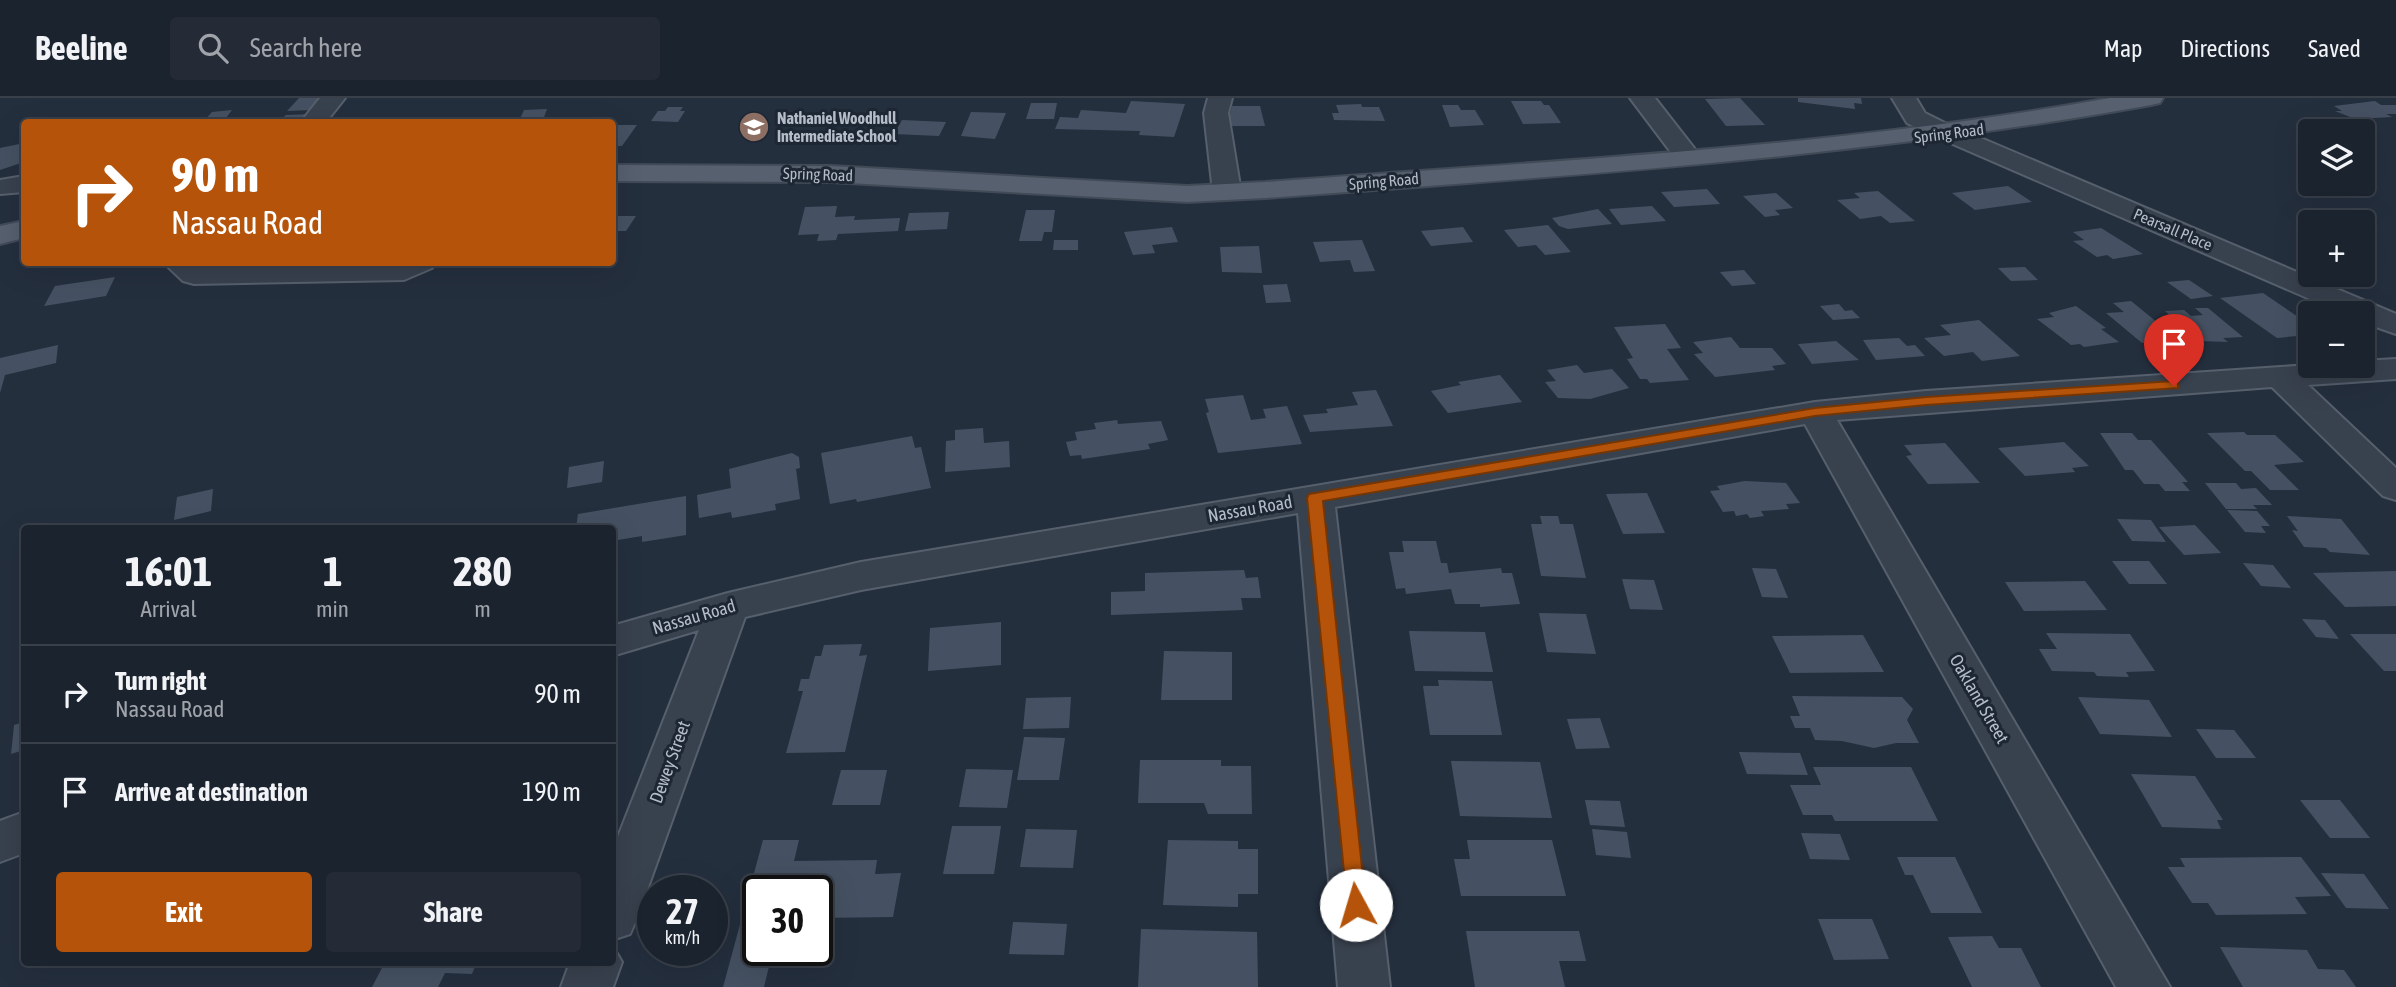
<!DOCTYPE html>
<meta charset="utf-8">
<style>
body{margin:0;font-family:"Asap Condensed",sans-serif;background:#242b36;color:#f1f3f6;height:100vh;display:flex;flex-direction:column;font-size:26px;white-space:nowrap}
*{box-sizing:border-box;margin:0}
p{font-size:23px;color:#a0a4aa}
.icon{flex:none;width:38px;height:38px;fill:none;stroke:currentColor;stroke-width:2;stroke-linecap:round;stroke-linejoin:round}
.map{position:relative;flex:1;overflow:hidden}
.sheet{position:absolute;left:21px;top:427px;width:595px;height:441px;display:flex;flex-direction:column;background:#1b232e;border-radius:7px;box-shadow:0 7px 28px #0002,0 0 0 2px #39404a}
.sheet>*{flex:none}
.hud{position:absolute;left:21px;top:21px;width:595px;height:147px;border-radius:7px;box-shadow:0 7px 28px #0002,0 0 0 2px #39404a;background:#b45309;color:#fff;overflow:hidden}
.tools{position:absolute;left:2298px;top:21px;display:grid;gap:14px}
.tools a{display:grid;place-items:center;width:77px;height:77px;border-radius:7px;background:#1b232e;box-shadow:0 7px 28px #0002,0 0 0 2px #39404a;font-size:35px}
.speed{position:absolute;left:637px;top:777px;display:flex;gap:14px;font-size:35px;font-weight:700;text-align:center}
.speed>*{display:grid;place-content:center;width:91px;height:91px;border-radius:50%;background:#1b232e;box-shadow:0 7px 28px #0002,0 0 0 2px #39404a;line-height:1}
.speed small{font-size:18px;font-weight:400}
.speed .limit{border:4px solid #111;border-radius:10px;background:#fff;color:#111}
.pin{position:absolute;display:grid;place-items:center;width:60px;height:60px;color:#fff;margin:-72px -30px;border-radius:50% 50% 50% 0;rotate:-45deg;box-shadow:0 0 7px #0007}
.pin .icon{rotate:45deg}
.me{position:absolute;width:77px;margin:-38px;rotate:354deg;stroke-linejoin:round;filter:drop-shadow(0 0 5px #0008)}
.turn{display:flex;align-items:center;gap:24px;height:147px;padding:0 35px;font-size:32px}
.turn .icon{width:91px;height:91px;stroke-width:2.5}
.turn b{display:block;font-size:49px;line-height:60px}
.eta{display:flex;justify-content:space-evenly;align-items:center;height:119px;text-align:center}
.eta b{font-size:42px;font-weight:700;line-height:49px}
.primary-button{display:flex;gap:14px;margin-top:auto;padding:14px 35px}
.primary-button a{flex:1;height:80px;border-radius:7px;background:#b45309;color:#fff;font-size:28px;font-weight:700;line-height:80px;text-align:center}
.primary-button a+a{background:#242b36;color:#f1f3f6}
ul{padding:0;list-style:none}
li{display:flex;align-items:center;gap:21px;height:98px;padding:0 35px;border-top:2px solid #39404a}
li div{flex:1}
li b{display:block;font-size:26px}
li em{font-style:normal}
header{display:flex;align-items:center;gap:42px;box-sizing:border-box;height:98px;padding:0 35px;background:#1b232e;border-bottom:2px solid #39404a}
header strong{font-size:33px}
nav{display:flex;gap:38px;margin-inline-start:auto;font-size:24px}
.search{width:490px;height:63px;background:#242b36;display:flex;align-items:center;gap:18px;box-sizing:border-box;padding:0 24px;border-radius:7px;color:#a0a4aa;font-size:26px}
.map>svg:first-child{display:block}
.building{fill:#455162}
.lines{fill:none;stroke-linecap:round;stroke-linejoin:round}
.minor-casing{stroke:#565f6c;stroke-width:4}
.major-casing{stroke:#414a57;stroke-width:4}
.minor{fill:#38414e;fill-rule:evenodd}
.major{fill:#56606e;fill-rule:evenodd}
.route{fill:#b45309;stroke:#753606;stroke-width:2}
.labels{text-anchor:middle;stroke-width:6;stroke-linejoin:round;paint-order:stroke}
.far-poi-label{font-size:16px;font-weight:bold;fill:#b4bcc9;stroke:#1d2633;text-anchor:start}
.far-street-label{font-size:16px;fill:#b4bcc9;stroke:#1d2633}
.street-label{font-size:18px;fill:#b4bcc9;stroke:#1d2633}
</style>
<header>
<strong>Beeline</strong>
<div class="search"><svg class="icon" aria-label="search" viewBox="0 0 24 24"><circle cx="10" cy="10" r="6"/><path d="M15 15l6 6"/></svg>Search here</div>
<nav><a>Map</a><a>Directions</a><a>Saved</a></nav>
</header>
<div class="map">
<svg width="2396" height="889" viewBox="0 0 2396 889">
<rect width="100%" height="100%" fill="#242f3e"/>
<path class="building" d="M299,0H324L313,12L287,13Z
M1740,0L1765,27L1726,28L1705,1Z
M1798,0H1861L1862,6L1854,5L1855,11L1798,4Z
M1131,3L1185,6L1174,39L1139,37L1140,33L1055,31L1060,19L1078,20L1081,12L1126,15Z
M1511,3H1541L1544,7H1549L1561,25L1523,26Z
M2375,3L2381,7H2396V16H2386L2392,19L2355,21L2335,13H2342L2334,8Z
M1031,5H1057L1054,21H1026Z
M1361,6L1362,9H1379L1385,23L1334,22L1332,15H1339L1336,7Z
M1442,7H1458L1461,12H1475L1484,27L1450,29Z
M1232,8H1260L1265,28H1227Z
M668,9H683L680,13H685L678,24L651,23L658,13H665Z
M547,11L543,22L519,23L524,12Z
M232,12L223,24H203L212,14Z
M971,14L1006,15L995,41L961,38Z
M312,16L304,24H278L286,17Z
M902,22L946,24L939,38L894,36Z
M612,27H637L622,48H615L612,51Z
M24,45V64L0,72V50Z
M2008,88L2032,104L1975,112L1952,95Z
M1707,91L1720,106L1674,109L1661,94Z
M1878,93L1915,123L1890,125L1881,118L1860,121L1837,102L1860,100L1854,95Z
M1776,95L1793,110L1775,112L1780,117L1765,119L1743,98Z
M837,108L835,119L855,118L854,122L900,120L898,133L838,136L836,142L817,143L819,136L798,137L805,109Z
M1652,108L1666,123L1621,127L1609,111Z
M1598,111L1612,126L1568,131L1559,128L1552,120Z
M1026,112H1055L1052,134H1044L1042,143H1019Z
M949,114L947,131L905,133L909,115Z
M612,118H636L626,133H612Z
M1548,127L1571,154L1545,157L1536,147L1518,149L1504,132Z
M1172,129L1178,144L1152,147L1155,155L1133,157L1124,134Z
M1463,129L1473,144L1431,148L1421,133Z
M2101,130L2143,156L2113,161L2107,157L2097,159L2073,143L2084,142L2073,134Z
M1054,142H1078V152H1053Z
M1362,142L1375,173L1354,174L1350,162L1320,164L1313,144Z
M1259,148L1262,175L1222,174L1220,149Z
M2025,169L2038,182L2011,183L1998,170Z
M1744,172L1756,186L1732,188L1720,174Z
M115,179L106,198L44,208L55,188Z
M2189,182L2213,198L2191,201L2167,184Z
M1287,186L1291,204L1266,205L1263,187Z
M2263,195L2310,227V243L2297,238L2277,240L2220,200Z
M2131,203L2179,242L2142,245L2106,215L2124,214L2113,205Z
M1839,206L1845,213L1852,212L1860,220L1833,222L1820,208Z
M2076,208L2106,230L2101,231L2119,244L2084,249L2080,246L2071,247L2037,221L2054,219L2049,215Z
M2195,210H2208L2243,239L2223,240L2228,244L2199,243L2165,213L2184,212L2191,218L2203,217Z
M1979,222L2020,258L1982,263L1973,254L1944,258L1924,240L1951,237L1940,227Z
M1665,226L1681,250L1667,251L1689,282L1650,285L1647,281H1640L1627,261L1633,260L1614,229Z
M1731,239L1740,250H1772L1786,266L1772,268L1775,272L1715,279L1694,256L1703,255L1693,244Z
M1899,240L1907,248L1915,247L1925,258L1876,262L1863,242Z
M1836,243L1859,262L1812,266L1798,246Z
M58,247L56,265L5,277L0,295V260Z
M1577,267L1584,275L1612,271L1629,290L1590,301L1558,300L1545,284L1556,283L1547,272Z
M1500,277L1522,304L1448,315L1431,293L1461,287L1458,284Z
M1376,292L1393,328L1310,334L1303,317L1328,315L1326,311L1358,307L1352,294Z
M1243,297L1251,322L1266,320L1263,311L1287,308L1302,346L1218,355L1206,315L1209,314L1205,301Z
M1117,322L1118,326L1161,323L1168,342L1148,346L1150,351L1082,361L1081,357L1070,358L1066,344L1077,342L1075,334L1096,331L1094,325Z
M983,330L984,345L1009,343L1010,369L945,374L946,343L955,342V332Z
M2244,334L2247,337H2275L2304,364L2274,367L2299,392H2270L2251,373H2245L2207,335Z
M2100,335H2132L2138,342H2151L2188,384H2182L2190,393H2165L2159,386H2144L2133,372H2125Z
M912,338L915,350L921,349L931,390L857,404L856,401L830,406L821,355Z
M2064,344L2089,368L2072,370L2075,374L2025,378L1998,350Z
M1945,345L1980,385L1928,386L1906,358L1912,357L1904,347Z
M792,355L799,359L800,370L796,371L800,401L775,406L776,412L732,420L731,414L699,420L697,397L731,390L729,371Z
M604,363L602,384L567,390L569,369Z
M1745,383L1786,385L1800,405L1786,406L1789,411L1761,413L1764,418L1750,420L1747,416L1736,418L1734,413L1723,414L1710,393L1720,392L1717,388Z
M2205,385H2236L2241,391L2256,390L2272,407H2253L2257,411H2226Z
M213,391L211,413L174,422L177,399Z
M1647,395L1665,435L1623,436L1606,396Z
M686,398V437L642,444V438L612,443V430H576L578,416Z
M2227,412L2257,413L2270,428H2261L2266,435L2245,434Z
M1540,418H1558L1560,426H1573L1586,480L1541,478L1531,426H1542Z
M2287,418L2341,421L2370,457L2330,454L2326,450L2304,449L2292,432L2298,433Z
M2117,421L2151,422L2166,444L2132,443Z
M2195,427L2221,455L2184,457L2159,429Z
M1402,443H1436L1441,465H1447L1449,475L1501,470L1502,475H1512L1520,506L1480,509V506H1455L1451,491L1406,496L1405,490L1396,491L1389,454H1404Z
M2112,463H2149L2167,486H2129Z
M2243,465L2273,467L2291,490L2261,488Z
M1752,470L1776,471L1788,500L1762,499Z
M1244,472L1246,480L1258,479L1261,500H1241L1243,512L1111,517V494L1145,493V475Z
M2396,473V508L2345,509L2313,475Z
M1622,481L1654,482L1663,512L1630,511Z
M2085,483L2107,512L2024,513L2005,484Z
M1539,515L1586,516L1596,556L1547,554Z
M2302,521L2325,522L2339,541L2316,539Z
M1001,524V567L928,573L930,530Z
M1409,533L1485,534L1493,574L1415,573Z
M2046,535L2130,536L2155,573L2126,574L2129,579L2097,578L2094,574L2052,573L2039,551H2057Z
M2350,536H2396V573H2384Z
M1863,537L1884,574L1790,575L1772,538Z
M862,546L859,558L867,557L845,654L786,655L803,593H798L801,581H809L815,558H821L824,547Z
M1164,553L1232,554V602H1161Z
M1438,582L1492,583L1502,637H1430L1423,588H1439Z
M1792,598L1902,599L1913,611L1907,622L1919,645H1896L1874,650L1842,643L1815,642L1810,630H1795L1790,618H1800Z
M1071,599L1069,630L1023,631L1026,600Z
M2078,599L2149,602L2172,639L2100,636Z
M1600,620L1610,650L1576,651L1567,621Z
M24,624V652L11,656L14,627Z
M2196,631L2234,632L2256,660H2216Z
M1024,639L1065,640L1059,682H1017Z
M1739,654L1800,655L1808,677L1747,676Z
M1140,662H1221V668H1251L1252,716H1208L1204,705H1138Z
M1451,663L1540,664L1552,720L1460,718Z
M1813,669H1911L1938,723H1835L1832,717H1803L1790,687H1821Z
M966,671L1013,672L1007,710L959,709Z
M841,672H887L880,707H832Z
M2131,676L2195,678L2223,722H2217L2221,731L2162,729Z
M1585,702L1620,703L1625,729L1590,727Z
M2300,702H2340L2370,740H2330Z
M952,728H1001L994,776H943Z
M1026,731L1077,732L1073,770L1020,769Z
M1592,731L1627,734L1631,760L1596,757Z
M1801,735L1840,736L1850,762L1810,761Z
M763,742H799L794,763L877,762L875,776L901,775L893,819L817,820V793H758V852H773L764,889H723Z
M1168,742L1238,743V751H1258V796H1238V809L1163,807Z
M1467,742H1552L1566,798H1461L1454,761H1470Z
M1897,759H1955L1982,815H1931L1913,777H1905Z
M2301,759L2331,798L2295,799L2307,816L2216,817L2208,805H2192L2168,769H2185L2180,760Z
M2321,775L2364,776L2389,811L2346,810Z
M1818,821H1872L1889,861L1834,862Z
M1013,824L1067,826L1064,857L1009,856Z
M1141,831L1257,834L1258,889H1138Z
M1466,833H1579L1586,863H1559L1565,889H1475Z
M1992,838L1999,850H2021L2041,889H1972L1948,839Z
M2220,849L2307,852L2318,871L2344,872L2356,889H2243Z
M385,864H477L472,876L445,875L438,889H372Z"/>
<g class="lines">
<g class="minor-casing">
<path id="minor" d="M320,0H345L326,24H301Z
M1208,0H1232L1228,15L1241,94L1237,100H1217L1213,94L1204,15Z
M1630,0H1655L1701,59L1697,65H1679Z
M1892,0H1916L1925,15L1943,24L2396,216V236L2362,224V215H2342L1925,34L1907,25Z
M24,78V94L0,96V82Z
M163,164H196L201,168L436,164L432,170L404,182L194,186L183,183Z
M2396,261V281L2308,287L2396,370V402L2383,398L2272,289L1837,322L2170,889H2116L1805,326L1335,409L1390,889H1338L1298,415L861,492L745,519L637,820L630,836L612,842V754L699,532L612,558V528L728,495L861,464L1815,304L1926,293L2310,267L2362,268V263Z
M24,714V755L0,764V723Z
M612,847L622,864L613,889H561L570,864H612Z"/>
</g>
<g class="major-casing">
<path id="major" d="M2110,0H2163L2160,5L2151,7C1858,60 1562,78 1265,100L1187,104L831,84L612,83V67L831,68L1187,88L1265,84C1547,63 1831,50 2110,0Z
M24,123V140L0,146V128Z"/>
</g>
<use href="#minor" class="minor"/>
<use href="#major" class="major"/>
</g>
<path class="route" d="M2174,283L2178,285V290L1926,307L1815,318L1323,403L1366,807L1363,814L1356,816L1348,814L1307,400L1309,396L1815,310L1926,299Z"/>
<defs>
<g id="school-disc" transform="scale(1.575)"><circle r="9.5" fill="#8d6e63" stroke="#1d2633"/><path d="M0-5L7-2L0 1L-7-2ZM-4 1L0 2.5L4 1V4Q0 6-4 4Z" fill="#fff"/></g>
</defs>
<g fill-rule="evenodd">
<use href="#school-disc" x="754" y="29"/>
</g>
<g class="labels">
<g class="far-poi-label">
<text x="777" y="26">Nathaniel Woodhull<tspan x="777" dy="18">Intermediate School</tspan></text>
</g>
<g class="far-street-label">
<text transform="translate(1949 35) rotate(-7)" y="6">Spring Road</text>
<text transform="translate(818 76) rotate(2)" y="6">Spring Road</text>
<text transform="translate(1384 83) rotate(-5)" y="6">Spring Road</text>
<text transform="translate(2173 131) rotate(23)" y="6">Pearsall Place</text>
</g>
<g class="street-label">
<text transform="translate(1250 411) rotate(-10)" y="6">Nassau Road</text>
<text transform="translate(694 519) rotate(-16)" y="6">Nassau Road</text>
<text transform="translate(1979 601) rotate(60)" y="6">Oakland Street</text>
<text transform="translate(670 664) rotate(-70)" y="6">Dewey Street</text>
</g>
</g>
</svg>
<div class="tools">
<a><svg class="icon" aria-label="layers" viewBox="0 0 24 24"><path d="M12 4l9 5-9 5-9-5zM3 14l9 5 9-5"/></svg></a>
<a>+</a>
<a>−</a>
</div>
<div class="speed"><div>27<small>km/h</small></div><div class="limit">30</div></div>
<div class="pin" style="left:2174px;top:288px;background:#d93025"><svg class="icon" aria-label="arrive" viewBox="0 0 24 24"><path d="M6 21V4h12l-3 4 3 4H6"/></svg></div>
<svg class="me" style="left:1356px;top:807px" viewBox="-20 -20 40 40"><circle r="19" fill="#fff"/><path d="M0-13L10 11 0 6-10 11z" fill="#b45309"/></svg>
<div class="hud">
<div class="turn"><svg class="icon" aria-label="right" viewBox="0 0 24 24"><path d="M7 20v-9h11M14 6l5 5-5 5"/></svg><div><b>90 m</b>Nassau Road</div></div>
</div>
<section class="sheet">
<div class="eta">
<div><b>16:01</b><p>Arrival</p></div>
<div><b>1</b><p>min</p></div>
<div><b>280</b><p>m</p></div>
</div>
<ul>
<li><svg class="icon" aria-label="right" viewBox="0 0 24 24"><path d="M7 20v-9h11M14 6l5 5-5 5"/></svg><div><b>Turn right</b><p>Nassau Road</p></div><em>90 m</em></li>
<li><svg class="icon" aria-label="arrive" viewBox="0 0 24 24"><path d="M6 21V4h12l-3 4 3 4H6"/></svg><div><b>Arrive at destination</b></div><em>190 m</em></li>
</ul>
<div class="primary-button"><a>Exit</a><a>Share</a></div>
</section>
</div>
